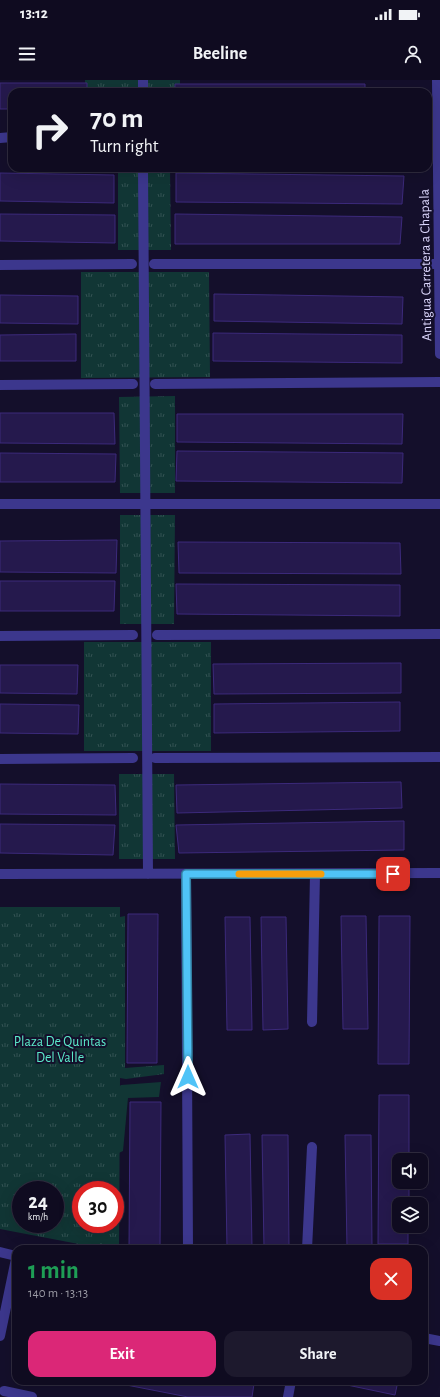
<!DOCTYPE html>
<meta charset="utf-8">
<style>
body{margin:0;font-family:"Alegreya Sans",sans-serif;background:#1d192d;color:#f1f3f6;height:100vh;display:flex;flex-direction:column;font-size:15px;white-space:nowrap}
*{box-sizing:border-box;margin:0}
p{font-size:13px;color:#9b9ba5}
.icon{flex:none;width:22px;height:22px;fill:none;stroke:currentColor;stroke-width:2;stroke-linecap:round;stroke-linejoin:round}
.map{position:relative;flex:1;overflow:hidden}
.sheet{position:absolute;left:12px;top:1165px;width:416px;height:140px;display:flex;flex-direction:column;background:#0f0b20;border-radius:12px;box-shadow:0 4px 16px #0002,0 0 0 1px #2f2b3e}
.sheet>*{flex:none}
.hud{position:absolute;left:8px;top:8px;width:424px;height:84px;border-radius:12px;box-shadow:0 4px 16px #0002,0 0 0 1px #2f2b3e;background:#0f0b20;color:#f1f3f6;overflow:hidden}
.fabs{position:absolute;left:392px;top:1073px;display:grid;gap:8px}
.fabs a{display:grid;place-items:center;width:36px;height:36px;border-radius:8px;background:#0f0b20;box-shadow:0 4px 16px #0002,0 0 0 1px #2f2b3e;font-size:20px}
.speed{position:absolute;left:12px;top:1101px;display:flex;gap:8px;font-size:20px;font-weight:700;text-align:center}
.speed>*{display:grid;place-content:center;width:52px;height:52px;border-radius:50%;background:#0f0b20;box-shadow:0 4px 16px #0002,0 0 0 1px #2f2b3e;line-height:1}
.speed small{font-size:10px;font-weight:400}
.speed .limit{border:6px solid #d22;background:#fff;color:#111}
.pin{position:absolute;display:grid;place-items:center;width:34px;height:34px;color:#fff;margin:-17px;border-radius:8px;box-shadow:0 2px 6px #0006}
.me{position:absolute;width:44px;margin:-22px;rotate:0deg;stroke-linejoin:round;filter:drop-shadow(0 0 3px #0008)}
.turn{display:flex;align-items:center;gap:14px;height:84px;padding:0 16px;font-size:18px}
.turn .icon{width:52px;height:52px;stroke-width:2.5}
.turn b{display:block;font-size:28px;line-height:34px}
.round{display:grid;place-items:center;flex:none;width:42px;height:42px;border-radius:12px;background:#1d192d}
.headline{display:flex;align-items:center;justify-content:space-between;height:68px;padding:0 16px}
h1{font-size:24px;font-weight:700;line-height:30px;color:#1e9e55}
.cta{display:flex;gap:8px;margin-top:auto;padding:8px 16px}
.cta a{flex:1;height:46px;border-radius:12px;background:#db2777;color:#fff;font-size:16px;font-weight:700;line-height:46px;text-align:center}
.cta a+a{background:#1d192d;color:#f1f3f6}
.status{display:flex;justify-content:space-between;align-items:center;height:28px;padding:0 20px;background:#0f0b20;direction:ltr}
.status svg{height:11px;fill:currentColor}
header{display:flex;justify-content:space-between;align-items:center;height:52px;padding:0 16px;background:#0f0b20;font-size:18px;font-weight:700}
.map>svg:first-child{display:block}
.green{fill:#113635}
.park{fill:url(#park-tufts);fill-rule:evenodd}
.building{fill:#25194d;stroke:#3c2a7b}
.lines{fill:none;stroke-linecap:round;stroke-linejoin:round}
.minor{stroke:#3c378d;stroke-width:10}
.route-casing{stroke:#337fa1;stroke-width:10}
.route{stroke:#4fc3f7;stroke-width:7}
.slow{stroke:#f59e0b;stroke-width:7}
.labels{text-anchor:middle;stroke-width:4;stroke-linejoin:round;paint-order:stroke}
.street-label{font-size:14px;fill:#ded9ff;stroke:#140f2b}
.park-label{font-size:14px;fill:#5be9c9;stroke:#140f2b}
</style>
<div class="status"><b>13:12</b><svg viewBox="0 0 49 12"><path d="M0 12V9h3v3zM5 12V6h3v6zM10 12V3h3v9zM15 12V0h3v12zM26 1h20v11H26zM47 4h2v5h-2z"/></svg></div>
<header><svg class="icon" aria-label="menu" viewBox="0 0 24 24"><path d="M4 6h16M4 12h16M4 18h16"/></svg>Beeline<svg class="icon" aria-label="person" viewBox="0 0 24 24"><circle cx="12" cy="8" r="4"/><path d="M4 21q1-7 8-7t8 7"/></svg></header>
<div class="map">
<svg width="440" height="1317" viewBox="0 0 440 1317">
<defs>
<pattern id="park-tufts" width="24" height="20" patternUnits="userSpaceOnUse"><rect width="24" height="20" fill="#113635"/><path d="M3 7l-1-3M5 7V3M7 7l1-3M15 17l-1-3M17 17v-4M19 17l1-3" fill="none" stroke="#335253"/></pattern>
</defs>
<rect width="100%" height="100%" fill="#140f2b"/>
<path class="green" d="M161,1002L159,1017L128,1018L123,1071L104,1080L112,1013L121,1005Z"/>
<path class="park" d="M85,0H180V12H85Z
M118,88H170L171,170H118Z
M81,192H209L210,297L81,298Z
M175,316V413H120L119,317Z
M120,435H175L174,544H120Z
M84,562H211V671H84Z
M119,694H174L175,779H119Z
M0,827H120V837L125,836V988L164,985V994L126,999L120,998L119,1169H105L0,1149ZM21,1110H55V1144H21ZM81,1110H115V1144H81Z"/>
<path class="building" d="M0,3H87V12H12V29H0Z
M175,4H365V12H175Z
M0,93L114,95V123L0,121Z
M176,93L404,96L402,124L176,122Z
M0,134L115,135V163L0,161Z
M175,134L402,137L400,164H175Z
M214,214L403,217L402,244L214,241Z
M0,215L78,216V244L0,243Z
M213,253L402,255V283L213,281Z
M76,254V281H0V255Z
M0,333H114L115,364L0,363Z
M177,334H403L402,364L177,362Z
M177,371L403,373L402,403L176,401Z
M0,373L116,374L115,402H0Z
M117,460L116,493L0,492V461Z
M178,462L400,463L401,494L179,493Z
M0,501H115L114,531H0Z
M176,504L400,505V536L177,534Z
M401,583V613L214,614L213,584Z
M0,585H78L77,614L0,613Z
M400,622V651L214,653V624Z
M0,624L79,625L78,654L0,653Z
M401,702L402,728L177,733L176,705Z
M0,704L115,705L116,735L0,734Z
M404,741V770L179,773L176,745Z
M0,744L115,745L113,775L0,773Z
M128,834H158L157,983H127Z
M341,836H366L368,949H343Z
M379,836H410L409,984H378Z
M225,837H250L252,950H227Z
M261,837H286L288,949L263,950Z
M379,1015H409V1080H399V1102H409V1124H399V1146H408V1164H378Z
M130,1022H161L160,1169H129Z
M250,1054L252,1168H227L225,1055Z
M262,1055H288L289,1168H264Z
M345,1055H371L372,1168H347Z
M106,1301H237L254,1304L252,1317H188Z
M328,1301H398L395,1315Z"/>
<g class="lines">
<path class="minor" d="M143,0V12
M437,0L440,274
M0,58L12,57
M143,88L148,794
M154,184H439
M0,185L132,184
M155,304L440,302
M0,305L133,304
M0,424H440
M157,555L440,554
M0,556L133,555
M155,678L440,677
M0,679L133,678
M0,794L440,793
M186,794L188,1169
M312,942L315,794
M307,1169L312,1067
M0,1172L16,1176
M0,1256L16,1179
M424,1258L440,1261
M4,1311L32,1317
M288,1317L291,1301"/>
</g>
<g class="lines">
<g class="route-casing">
<path id="route" d="M188,997L186,794H393"/>
</g>
<use href="#route" class="route"/>
<path class="slow" d="M239,794H321"/>
</g>
<g class="labels">
<g class="street-label">
<text transform="translate(425 185) rotate(-91)" y="5">Antigua Carretera a Chapala</text>
</g>
<g class="park-label">
<text x="60" y="966">Plaza De Quintas<tspan x="60" dy="16">Del Valle</tspan></text>
</g>
</g>
</svg>
<div class="fabs">
<a><svg class="icon" aria-label="sound" viewBox="0 0 24 24"><path d="M4 9h4l5-4v14l-5-4H4zM17 9q2 3 0 6"/></svg></a>
<a><svg class="icon" aria-label="layers" viewBox="0 0 24 24"><path d="M12 4l9 5-9 5-9-5zM3 14l9 5 9-5"/></svg></a>
</div>
<div class="speed"><div>24<small>km/h</small></div><div class="limit">30</div></div>
<div class="pin" style="left:393px;top:794px;background:#d93025"><svg class="icon" aria-label="arrive" viewBox="0 0 24 24"><path d="M6 21V4h12l-3 4 3 4H6"/></svg></div>
<svg class="me" style="left:188px;top:997px" viewBox="-20 -20 40 40"><path d="M0-17L14 15 0 8-14 15z" fill="#4fc3f7" stroke="#fff" stroke-width="4"/></svg>
<div class="hud">
<div class="turn"><svg class="icon" aria-label="right" viewBox="0 0 24 24"><path d="M7 20v-9h11M14 6l5 5-5 5"/></svg><div><b>70 m</b>Turn right</div></div>
</div>
<section class="sheet">
<div class="headline"><div><h1>1 min</h1><p>140 m · 13:13</p></div><a class="round" style="background:#d93025;color:#fff"><svg class="icon" aria-label="close" viewBox="0 0 24 24"><path d="M6 6l12 12M18 6L6 18"/></svg></a></div>
<div class="cta"><a>Exit</a><a>Share</a></div>
</section>
</div>
